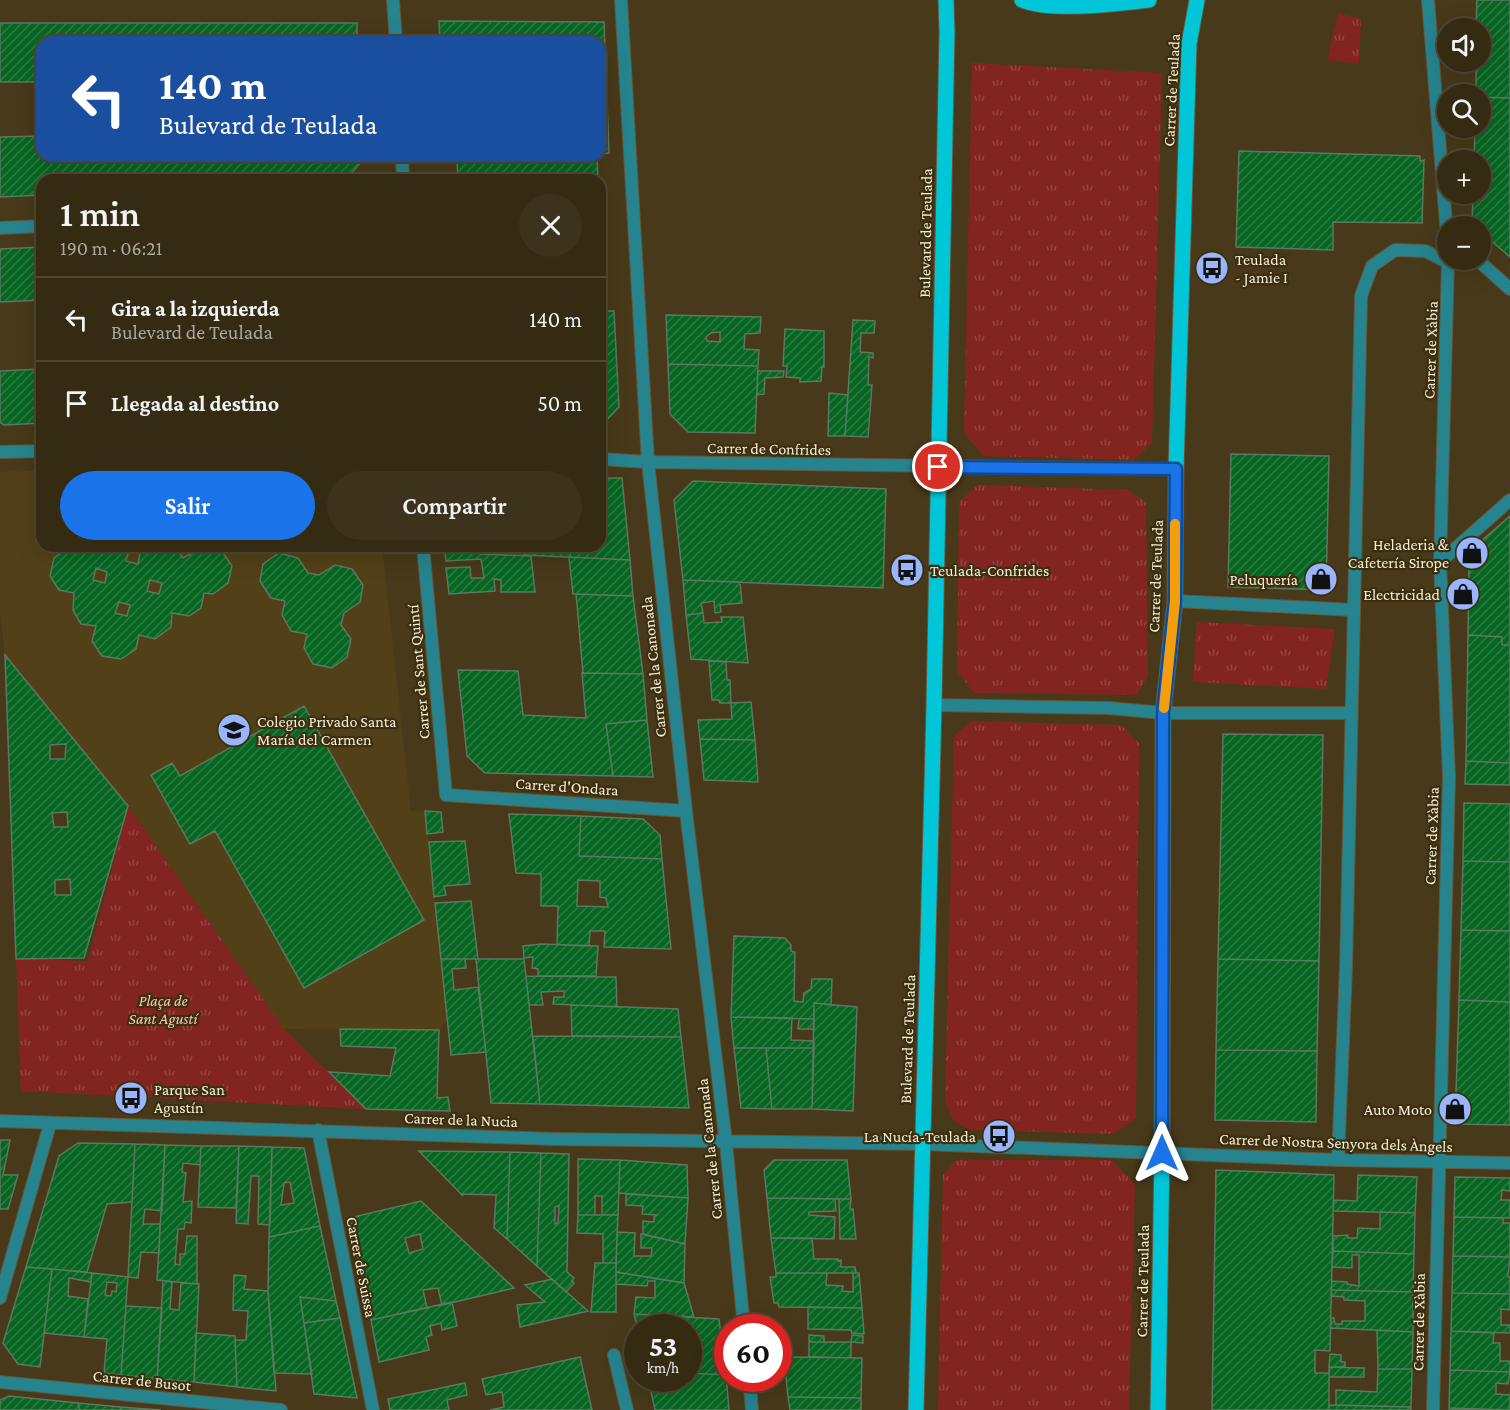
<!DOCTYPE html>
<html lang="es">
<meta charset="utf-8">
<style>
body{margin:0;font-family:"Crimson Pro",serif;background:#3d331c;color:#f1f3f6;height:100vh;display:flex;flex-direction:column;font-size:22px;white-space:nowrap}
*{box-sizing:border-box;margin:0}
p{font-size:20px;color:#aaa7a0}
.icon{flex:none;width:33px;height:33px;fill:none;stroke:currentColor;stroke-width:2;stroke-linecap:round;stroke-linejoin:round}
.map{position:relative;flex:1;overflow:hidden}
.sheet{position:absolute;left:36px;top:174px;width:570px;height:378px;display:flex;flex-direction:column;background:#352b13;border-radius:18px;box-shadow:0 6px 24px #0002,0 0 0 2px #4f4733}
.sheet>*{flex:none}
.banner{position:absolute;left:36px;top:36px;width:570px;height:126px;border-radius:18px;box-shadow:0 6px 24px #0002,0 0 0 2px #4f4733;background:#1a4fa0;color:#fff;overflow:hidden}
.controls{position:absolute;left:1437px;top:18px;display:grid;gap:12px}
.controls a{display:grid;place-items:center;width:54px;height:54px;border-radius:50%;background:#352b13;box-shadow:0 6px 24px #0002,0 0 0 2px #4f4733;font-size:30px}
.speed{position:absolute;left:624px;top:1314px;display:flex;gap:12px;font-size:30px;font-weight:700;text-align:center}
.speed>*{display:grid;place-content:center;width:78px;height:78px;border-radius:50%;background:#352b13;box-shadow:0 6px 24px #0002,0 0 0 2px #4f4733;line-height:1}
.speed small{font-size:15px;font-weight:400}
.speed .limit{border:9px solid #d22;background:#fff;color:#111}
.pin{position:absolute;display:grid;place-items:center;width:51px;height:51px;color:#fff;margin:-26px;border:3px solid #fff;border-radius:50%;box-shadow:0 2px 6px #0007}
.me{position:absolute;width:66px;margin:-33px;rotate:0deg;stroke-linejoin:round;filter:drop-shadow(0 0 4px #0008)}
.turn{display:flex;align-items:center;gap:21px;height:126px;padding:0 24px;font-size:27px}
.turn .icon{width:78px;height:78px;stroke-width:2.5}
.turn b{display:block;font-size:42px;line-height:51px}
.round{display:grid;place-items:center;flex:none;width:63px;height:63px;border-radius:32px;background:#3d331c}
.summary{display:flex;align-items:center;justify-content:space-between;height:102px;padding:0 24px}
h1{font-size:36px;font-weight:600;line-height:45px}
.action{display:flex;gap:12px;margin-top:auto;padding:12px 24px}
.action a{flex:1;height:69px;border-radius:36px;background:#1a73e8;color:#fff;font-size:24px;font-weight:600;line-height:69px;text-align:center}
.action a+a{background:#3d331c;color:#f1f3f6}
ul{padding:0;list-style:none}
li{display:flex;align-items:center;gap:18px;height:84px;padding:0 24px;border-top:2px solid #4f4733}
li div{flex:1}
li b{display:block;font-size:22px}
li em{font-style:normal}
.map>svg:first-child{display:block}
.built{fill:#524118}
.park{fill:url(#park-tufts)}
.building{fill:url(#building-hatch);stroke:#5c785e;stroke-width:1.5;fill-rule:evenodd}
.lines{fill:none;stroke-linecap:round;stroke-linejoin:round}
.pedestrian-casing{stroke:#635638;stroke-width:14}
.minor-casing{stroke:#635638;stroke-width:14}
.primary-casing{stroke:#635638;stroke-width:17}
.pedestrian{stroke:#26848f;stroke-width:12}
.minor{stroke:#26848f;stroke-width:12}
.primary{stroke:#00c6d8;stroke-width:15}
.route-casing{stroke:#114b97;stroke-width:15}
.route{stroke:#1a73e8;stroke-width:10}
.slow{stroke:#f59e0b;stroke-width:10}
.labels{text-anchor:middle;stroke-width:4.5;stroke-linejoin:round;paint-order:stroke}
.street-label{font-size:16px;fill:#f6eedb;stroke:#3c2f0e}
.poi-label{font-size:16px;fill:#f6eedb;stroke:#3c2f0e;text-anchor:end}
.park-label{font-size:16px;font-style:italic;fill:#fac3bc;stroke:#3c2f0e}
</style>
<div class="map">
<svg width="1510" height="1410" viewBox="0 0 1510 1410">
<defs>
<pattern id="park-tufts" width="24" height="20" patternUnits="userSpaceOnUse" patternTransform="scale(1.5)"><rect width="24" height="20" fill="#822521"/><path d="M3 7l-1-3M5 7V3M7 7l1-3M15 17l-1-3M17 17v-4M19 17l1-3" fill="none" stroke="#944541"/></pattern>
<pattern id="building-hatch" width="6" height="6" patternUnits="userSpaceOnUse" patternTransform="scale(1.5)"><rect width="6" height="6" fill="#076622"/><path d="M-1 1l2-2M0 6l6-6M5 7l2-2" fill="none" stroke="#2c7c42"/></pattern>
</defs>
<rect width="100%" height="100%" fill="#473919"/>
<path class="built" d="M42,470V546H382L411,811H425L429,842L448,1019L439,1030L284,1029L128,806L5,655L0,611V472Z"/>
<path class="park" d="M1338,13L1361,19L1359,64L1327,60Z
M972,63L1162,73L1152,443L1134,460L983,456L964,433Z
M978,485L1128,490L1146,502L1148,676L1137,695L974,693L957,671L959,502Z
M1197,622L1335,629L1326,689L1193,682Z
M971,721L1121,725L1139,743L1136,1119L1114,1134L969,1130L953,1120L945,1101L954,736Z
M128,806L284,1029L366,1109L21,1091L16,959L88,961Z
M957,1160H1112L1135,1184L1129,1410H938L943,1174Z"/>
<path class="building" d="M1477,0H1510V98L1480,97V94H1476V62H1480V28H1476Z
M439,21L604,22L609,153L600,154V42H440Z
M0,23H357V42H42V82H0Z
M1480,97L1510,98V257L1480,231V226H1475L1472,224L1473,194H1480V160H1474L1475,128H1480Z
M42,136V156H361V162L346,180H42V195L0,197V137Z
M1239,151L1420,156V161L1424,160L1422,223L1333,222V250L1236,247Z
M444,156H505V158L444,160Z
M548,156H593L597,158L598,180H550V173L534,174V180H523L522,175L507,176V180H458L457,163H463V160Z
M42,247V300L0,302V249Z
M600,311H614L619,407L601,426Z
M666,315L761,317L760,333L745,334L744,349L759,350L758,366L668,364ZM720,332V342L707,341L706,337L711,333Z
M853,320L875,321L874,333H861L860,352L873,353V358L869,357L868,385H872L868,437L845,436Z
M785,329L824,331V367H822L821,381L800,382V378L786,377L787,366H783Z
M668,364L758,366L755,433L688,432L670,414Z
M42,369V423L4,425L0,422V371Z
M758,371H784L783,377L765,378L764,394L757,395Z
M829,393L848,395L845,436H828Z
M1231,454L1329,456L1326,590L1228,587Z
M600,478H622L630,560L524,555L525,546H600Z
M693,481L886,489L883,588L683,580L674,500Z
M1510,516V645H1502V637L1468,635L1469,568L1480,542Z
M84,546L143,548L146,546H175L183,558L206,546L221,550L232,566L228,583L213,594L204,593L201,608L189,616L172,613L171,627L155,639L139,635L136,649L121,659L102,656L92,641L96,626L81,624L73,610L74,593L59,590L50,576L54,558L70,547L84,550ZM129,550L140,553L138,564L126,561ZM96,568L107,572L105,583L93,580ZM150,580L162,583L159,594L147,591ZM119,602L130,605L127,616L115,613Z
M444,546H480L481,554L531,556L535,592H501V580L494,579L495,591L449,594L446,568L470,567L471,578H484L481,559L446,561Z
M279,553L298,558L308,573L319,575L335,565L352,569L363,585L360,602L344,613L341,625L351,639L347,657L332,668L313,664L304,648L307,634L291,631L282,615L285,601L271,598L260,581L263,564Z
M569,557L630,560L633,596L573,594Z
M683,580L740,582L742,603L720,605L721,612L715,613L714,601L701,603L703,613L686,615Z
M576,594L633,596L643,674L583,673Z
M703,613L704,623L722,622L721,617H743L748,663L691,659L686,615Z
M1468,635L1502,637V645H1510V763L1466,761Z
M5,655L128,806L84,958L16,959ZM66,744L65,759H50V745ZM67,812L68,827H54L52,813ZM70,879L71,895H55V880Z
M709,661L726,662L727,680H730L731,703H720L719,700H712Z
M458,670L518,671L523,715L586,718L582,673L643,674L647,720L606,724L613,776L485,773L467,756Z
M751,702L755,740L700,739L698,720L732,719L731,703Z
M304,706L424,920L304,988L215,831L190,844L151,775L172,763L180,776Z
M647,720L653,777L613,776L606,724Z
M1223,734L1323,735L1319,961L1218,959Z
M700,739L755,740L758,782L704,780Z
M1466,761L1510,763V785L1465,784Z
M1464,803L1510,804V862L1463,861Z
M425,811L441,812L443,832L427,834Z
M509,814L581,816L579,856L662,859L671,949L604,947L605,931H590L589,946L557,945L558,906H541V874L516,873ZM578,880L600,881V897L606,898L608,907L577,906Z
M581,816L643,819L660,835L662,859L579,856Z
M465,841L470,884L444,886L446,895L434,897L429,842Z
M1463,861L1510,862V931L1461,930Z
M471,901L478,959H441L435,903Z
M1461,930L1510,931V1002L1459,1000Z
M734,936L785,938L791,945V951L795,952L794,1001L803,1002L804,993L811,989L812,979H832L831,1005L814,1003V1019L731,1017Z
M541,944L598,946L596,976H538V969L532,968L533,957L524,958L523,946Z
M441,959H465L466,968L452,969L454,990L478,987L486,1052L451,1055Z
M476,959H524L540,1104L491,1103Z
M1218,959L1319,961L1317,1051L1216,1050Z
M526,976L616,977L617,1007L553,1004L554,997H564V991L541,992L543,1005H529Z
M1459,1000L1510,1002V1125L1455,1124Z
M814,1003L857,1007L853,1111L812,1109Z
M571,1005L678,1009L681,1037L572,1036Z
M731,1017L792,1018L791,1040L814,1041V1048H734Z
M799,1019H814V1029H798Z
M340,1029L439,1030L437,1098L448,1097L450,1111L366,1109L329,1072L390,1076L396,1048L341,1046Z
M533,1036L681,1037L689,1108L540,1104Z
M734,1048H766L772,1109L741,1108Z
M766,1048H814L812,1109H772Z
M1216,1050L1317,1051L1316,1122L1215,1120Z
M0,1140H10L3,1175H18L8,1209H0Z
M78,1143L135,1144L132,1202L107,1204L87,1272L26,1267L59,1156Z
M135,1144L165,1145L162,1211L145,1209L143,1224H160L159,1253L141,1252L138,1278L128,1277Z
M165,1145L201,1146L200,1165L183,1163L182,1172L186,1173L183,1202L192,1201L191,1223L185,1222L184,1229H178L175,1264L180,1265V1254H185L187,1236H197V1284L157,1280Z
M201,1146H239L236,1208L198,1207Z
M239,1146L272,1147L270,1225L258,1224L259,1176H251L248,1224L236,1223Z
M272,1147L304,1148L320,1226L269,1237ZM290,1182L294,1203L281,1205L284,1183Z
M419,1151L510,1152L507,1239L494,1228L496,1195L462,1194L463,1196Z
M510,1152L541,1153L537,1266L507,1239Z
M541,1153L569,1154L567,1272L574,1278L572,1281L574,1283L566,1292L537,1266ZM559,1206L558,1223L555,1224V1207Z
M578,1159L620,1160L618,1215H602V1196H595V1215H578Z
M620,1160L687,1165L688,1198L619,1193Z
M774,1160H847L851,1199L767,1198L764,1170Z
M1216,1170L1334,1175L1330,1351L1315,1350V1373H1329V1410H1212Z
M1358,1175L1417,1177L1415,1213L1333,1211L1334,1200L1357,1201Z
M1455,1177L1510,1178V1191L1502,1190L1501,1200H1510V1218L1454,1217Z
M626,1194L688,1198L685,1244L643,1234V1221L654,1222V1217L657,1215L642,1214L643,1206L626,1205Z
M767,1198L835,1199L836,1211L809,1212V1215L835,1217L834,1239L771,1238Z
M839,1199H851L850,1209H853L856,1239H840Z
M421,1201L514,1288L442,1305L438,1288L423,1290L427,1308L371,1320L349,1218ZM420,1234L423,1249L409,1253L405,1238Z
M1380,1212L1415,1213L1414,1254L1333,1251V1236L1348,1235V1238H1357L1358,1228L1380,1229Z
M578,1215H618L616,1263H603V1234L577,1233Z
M1454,1217L1503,1218V1223H1510V1257L1453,1256Z
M320,1226L336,1301L300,1297L312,1374L274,1373L268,1293L269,1237Z
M617,1232L635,1233L634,1256H651L652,1248H641V1234L685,1244L684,1283L616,1272Z
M771,1238H812L814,1259H838V1261L841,1260V1267H855L856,1273H776Z
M1333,1251L1414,1254L1413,1292L1331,1290L1332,1281L1347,1282V1284L1359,1286V1255H1352V1268L1332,1267Z
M1453,1256L1510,1257L1508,1277H1510V1294L1452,1293Z
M595,1263H616V1312H591Z
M26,1267L52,1269L40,1367L18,1364L3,1343Z
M52,1269L92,1273L91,1282L69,1278L68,1296L88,1299L84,1337L44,1333Z
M616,1272L684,1283L694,1317L634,1314L636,1297L655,1298V1281H648L647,1286L616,1284Z
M92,1273L128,1277L121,1375L104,1373L107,1339L84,1337ZM107,1282L117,1283L116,1292L112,1291L111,1296L105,1295Z
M776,1273H827L826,1285L843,1286L842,1291L853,1292V1273H859L862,1308L779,1307L778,1303H774L770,1277H776Z
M234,1275L246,1276L244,1289L268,1291L276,1391L237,1387L235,1340H246L248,1311L233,1310Z
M552,1279L588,1311L520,1327L517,1305L545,1302L525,1285Z
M163,1281L172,1282L170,1309L179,1310L181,1283L199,1284L194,1382L157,1379Z
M1331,1290L1413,1292V1332L1331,1328V1318H1334L1335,1324H1342V1321H1365V1301L1344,1300V1297L1331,1296Z
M1452,1293L1510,1294V1310L1501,1309V1325H1510V1333L1451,1331Z
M300,1297L336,1301L340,1318L304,1323Z
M452,1302L457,1326L442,1330L441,1323L430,1326L432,1335L426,1337L429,1350L379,1362L371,1320Z
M126,1306L162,1308L157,1379L121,1375Z
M808,1307L862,1308L864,1334L852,1333L851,1330L808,1329Z
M634,1314L719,1319L726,1375L688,1373V1328L638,1329Z
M340,1318L357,1398L314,1394L304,1323Z
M1377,1330L1413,1332L1412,1369H1378Z
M1451,1331L1494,1333L1493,1343H1500V1361H1510V1372L1450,1370Z
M196,1333L235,1336L237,1387L194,1382Z
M809,1335L824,1336V1342H809Z
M852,1335L863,1336V1343L851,1342Z
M809,1342H851V1358L809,1357Z
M1330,1354L1341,1355V1362H1345V1367H1329Z
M580,1357L592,1410H490L504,1407L502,1392L486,1395L482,1379Z
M784,1357L862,1358L861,1398L788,1397Z
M1329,1367L1364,1368V1377H1329Z
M1378,1369H1412L1411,1407L1336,1405V1390L1377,1392Z
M1450,1370L1510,1372L1508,1384L1496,1383V1394L1510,1395V1410L1449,1408Z
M688,1373L726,1375L729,1410H655L648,1378H688Z
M465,1383L467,1395L447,1400L449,1410H390L388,1399Z
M9,1396L78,1403L80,1410H0V1400Z
M788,1397L861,1398V1410H790Z
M78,1403L120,1407L121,1410H80Z
M1329,1405L1411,1407V1410H1329Z
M120,1407L161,1410H121Z
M1449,1408L1507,1410H1449Z"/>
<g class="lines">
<g class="pedestrian-casing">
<path id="pedestrian" d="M0,228L42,226"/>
</g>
<g class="minor-casing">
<path id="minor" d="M393,0L396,42
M621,0L648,462L686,811L726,1143L744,1328
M1428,0L1448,248
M402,156L403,180
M0,452L42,451
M600,459L648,462L1176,469
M423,546L446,795L686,811
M1440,562L1510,500
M1175,601L1354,610
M934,705L1109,708L1163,713H1351
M0,1121L554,1139L922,1144L1338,1160L1510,1163
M318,1130L373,1410
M1338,1160L1346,967L1361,296L1372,266L1395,250L1425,251L1449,263L1480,262L1510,289
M0,1298L50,1124
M614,1355L627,1410
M749,1378L752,1410
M0,1382L281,1410
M1433,1410L1449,777L1440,562L1448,260"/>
</g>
<g class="primary-casing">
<path id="primary" d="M1022,0C1051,12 1116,4 1149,0
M916,1410L934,705L947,32L946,0
M1158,1410L1162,1153L1163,713L1175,601L1176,469L1189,44L1197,0"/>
</g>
<use href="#pedestrian" class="pedestrian"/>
<use href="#minor" class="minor"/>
<use href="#primary" class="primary"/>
</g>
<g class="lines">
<g class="route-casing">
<path id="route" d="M938,467L1176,469L1175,601L1163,713L1162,1153"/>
</g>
<use href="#route" class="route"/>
<path class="slow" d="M1164,708L1175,601V524"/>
</g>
<defs>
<g id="bus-disc" transform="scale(1.725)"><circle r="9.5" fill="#98b5fd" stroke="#3c2f0e"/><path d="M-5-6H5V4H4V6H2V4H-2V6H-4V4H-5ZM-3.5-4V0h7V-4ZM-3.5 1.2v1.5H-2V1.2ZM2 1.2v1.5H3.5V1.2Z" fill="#111"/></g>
<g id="shop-disc" transform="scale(1.725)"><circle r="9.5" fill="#98b5fd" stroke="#3c2f0e"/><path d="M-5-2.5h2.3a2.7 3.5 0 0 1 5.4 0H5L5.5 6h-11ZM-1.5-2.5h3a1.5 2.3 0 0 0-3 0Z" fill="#111"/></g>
<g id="school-disc" transform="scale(1.725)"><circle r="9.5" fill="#98b5fd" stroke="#3c2f0e"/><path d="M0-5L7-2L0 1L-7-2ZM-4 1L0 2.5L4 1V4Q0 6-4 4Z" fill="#111"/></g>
</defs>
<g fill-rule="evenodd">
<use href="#bus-disc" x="1212" y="268"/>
<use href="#shop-disc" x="1472" y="553"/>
<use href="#bus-disc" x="907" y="570"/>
<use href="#shop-disc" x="1321" y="579"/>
<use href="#shop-disc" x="1463" y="594"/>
<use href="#school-disc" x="234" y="730"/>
<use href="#bus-disc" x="131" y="1098"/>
<use href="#shop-disc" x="1455" y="1109"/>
<use href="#bus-disc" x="999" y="1136"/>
</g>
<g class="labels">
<g class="street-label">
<text transform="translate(1171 90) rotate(-87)" y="6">Carrer de Teulada</text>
<text transform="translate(925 233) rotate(-89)" y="6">Bulevard de Teulada</text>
<text transform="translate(1430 350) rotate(-88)" y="6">Carrer de Xàbia</text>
<text transform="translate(769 448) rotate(1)" y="6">Carrer de Confrides</text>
<text transform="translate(1155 576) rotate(-88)" y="6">Carrer de Teulada</text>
<text transform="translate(653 667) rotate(-96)" y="6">Carrer de la Canonada</text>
<text transform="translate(418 672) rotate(-95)" y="6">Carrer de Sant Quintí</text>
<text transform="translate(567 786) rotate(4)" y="6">Carrer d'Ondara</text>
<text transform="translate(1431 836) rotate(-88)" y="6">Carrer de Xàbia</text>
<text transform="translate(907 1039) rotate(-88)" y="6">Bulevard de Teulada</text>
<text transform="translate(461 1119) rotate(2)" y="6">Carrer de la Nucia</text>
<text transform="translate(1336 1142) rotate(2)" y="6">Carrer de Nostra Senyora dels Àngels</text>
<text transform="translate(709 1149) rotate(-96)" y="6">Carrer de la Canonada</text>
<text transform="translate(362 1267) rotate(79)" y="6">Carrer de Suïssa</text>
<text transform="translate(1142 1281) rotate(-89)" y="6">Carrer de Teulada</text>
<text transform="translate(1418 1322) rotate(-89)" y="6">Carrer de Xàbia</text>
<text transform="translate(142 1380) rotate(6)" y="6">Carrer de Busot</text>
</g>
<g class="poi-label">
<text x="1235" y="265" text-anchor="start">Teulada<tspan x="1235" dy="18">- Jamie I</tspan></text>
<text x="1449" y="550">Heladeria &amp;<tspan x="1449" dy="18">Cafetería Sirope</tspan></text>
<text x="930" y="576" text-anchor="start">Teulada-Confrides</text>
<text x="1298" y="585">Peluquería</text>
<text x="1440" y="600">Electricidad</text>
<text x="257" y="727" text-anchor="start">Colegio Privado Santa<tspan x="257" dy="18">María del Carmen</tspan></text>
<text x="154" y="1095" text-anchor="start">Parque San<tspan x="154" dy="18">Agustín</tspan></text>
<text x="1432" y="1115">Auto Moto</text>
<text x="976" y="1142">La Nucía-Teulada</text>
</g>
<g class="park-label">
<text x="163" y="1006">Plaça de<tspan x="163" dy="18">Sant Agustí</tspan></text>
</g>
</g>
</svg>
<div class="controls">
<a><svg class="icon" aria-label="sound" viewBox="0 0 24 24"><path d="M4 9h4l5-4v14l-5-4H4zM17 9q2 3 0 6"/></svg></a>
<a><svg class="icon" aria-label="search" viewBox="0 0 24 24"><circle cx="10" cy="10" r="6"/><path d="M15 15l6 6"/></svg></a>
<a>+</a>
<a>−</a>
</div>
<div class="speed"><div>53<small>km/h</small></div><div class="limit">60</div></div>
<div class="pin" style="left:938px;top:467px;background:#d93025"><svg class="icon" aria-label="arrive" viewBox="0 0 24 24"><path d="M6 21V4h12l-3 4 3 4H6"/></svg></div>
<svg class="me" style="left:1162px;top:1153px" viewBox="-20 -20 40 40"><path d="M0-17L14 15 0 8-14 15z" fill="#1a73e8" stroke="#fff" stroke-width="4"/></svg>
<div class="banner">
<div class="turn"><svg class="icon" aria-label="left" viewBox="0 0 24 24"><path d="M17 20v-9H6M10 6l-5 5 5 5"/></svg><div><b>140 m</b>Bulevard de Teulada</div></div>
</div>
<section class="sheet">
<div class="summary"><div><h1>1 min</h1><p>190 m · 06:21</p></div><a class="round"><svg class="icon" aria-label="close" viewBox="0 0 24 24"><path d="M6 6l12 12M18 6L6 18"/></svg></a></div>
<ul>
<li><svg class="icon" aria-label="left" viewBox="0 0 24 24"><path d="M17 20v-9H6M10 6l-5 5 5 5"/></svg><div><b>Gira a la izquierda</b><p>Bulevard de Teulada</p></div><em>140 m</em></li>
<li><svg class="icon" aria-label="arrive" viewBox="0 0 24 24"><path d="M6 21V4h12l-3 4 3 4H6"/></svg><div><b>Llegada al destino</b></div><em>50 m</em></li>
</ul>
<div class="action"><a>Salir</a><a>Compartir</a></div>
</section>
</div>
